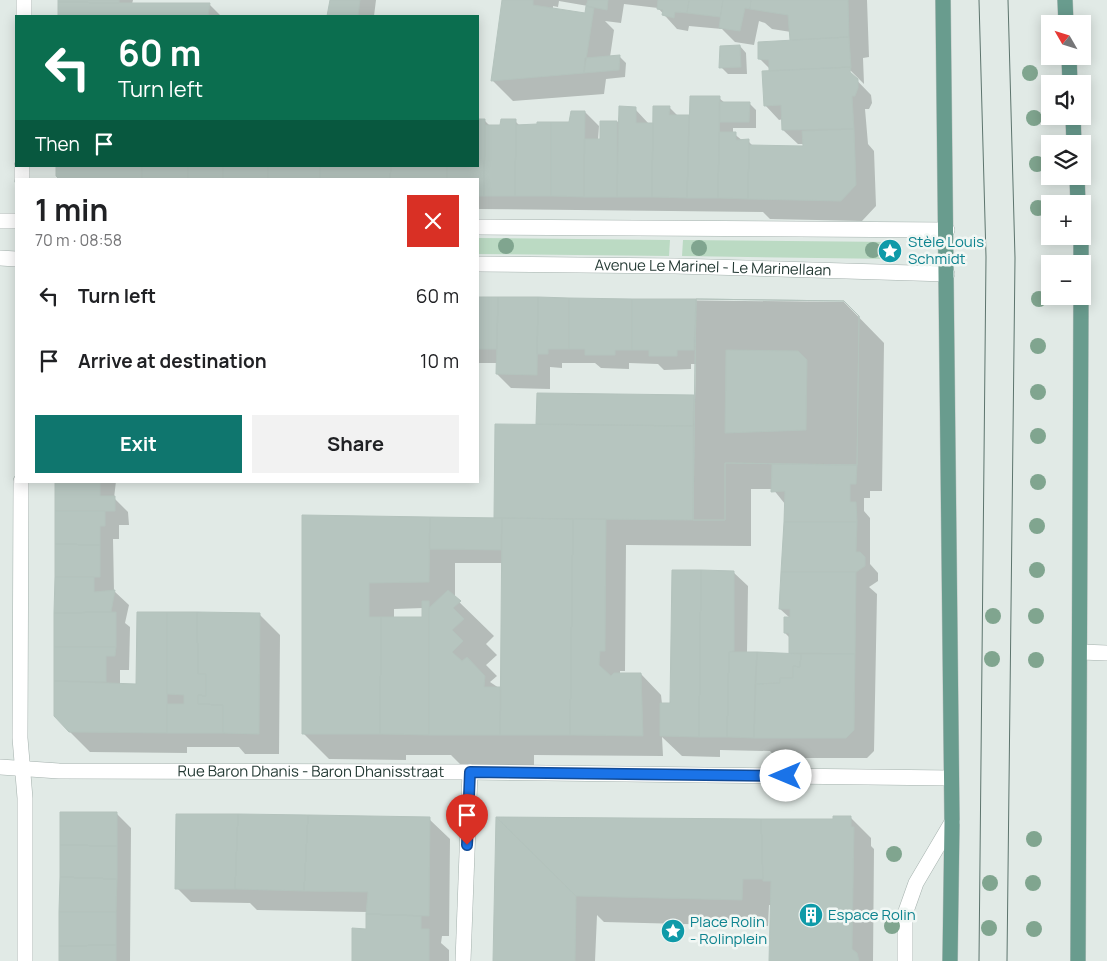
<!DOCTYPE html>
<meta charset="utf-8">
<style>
body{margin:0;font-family:Manrope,sans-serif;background:#f2f2f2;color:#202124;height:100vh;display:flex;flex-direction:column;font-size:19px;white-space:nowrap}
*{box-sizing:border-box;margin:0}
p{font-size:16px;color:#757577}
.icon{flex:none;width:28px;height:28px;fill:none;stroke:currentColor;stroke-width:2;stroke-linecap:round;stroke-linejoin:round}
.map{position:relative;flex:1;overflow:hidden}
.side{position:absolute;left:15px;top:178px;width:464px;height:305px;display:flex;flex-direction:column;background:#fff;border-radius:0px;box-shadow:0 2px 12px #0003}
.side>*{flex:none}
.guide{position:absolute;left:15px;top:15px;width:464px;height:152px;border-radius:0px;box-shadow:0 2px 12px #0003;background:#0b6e4f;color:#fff;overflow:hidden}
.needle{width:32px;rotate:309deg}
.fabs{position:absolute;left:1041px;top:15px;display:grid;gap:10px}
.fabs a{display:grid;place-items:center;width:50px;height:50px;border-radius:0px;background:#fff;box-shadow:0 2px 12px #0003;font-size:25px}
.pin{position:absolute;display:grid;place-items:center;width:42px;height:42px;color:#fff;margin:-51px -21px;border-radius:50% 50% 50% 0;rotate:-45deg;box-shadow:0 0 5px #0007}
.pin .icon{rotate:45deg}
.me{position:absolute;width:55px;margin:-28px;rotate:270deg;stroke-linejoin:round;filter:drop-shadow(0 0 4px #0008)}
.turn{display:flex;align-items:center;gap:18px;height:105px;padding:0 20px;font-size:22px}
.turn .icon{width:65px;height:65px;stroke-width:2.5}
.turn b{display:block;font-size:35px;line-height:42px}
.then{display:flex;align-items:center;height:48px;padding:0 20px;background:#0003;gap:10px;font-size:19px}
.round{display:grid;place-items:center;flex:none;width:52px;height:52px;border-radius:0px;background:#f2f2f2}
.summary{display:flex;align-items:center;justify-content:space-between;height:85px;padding:0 20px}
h1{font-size:30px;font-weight:700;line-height:38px}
.action{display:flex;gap:10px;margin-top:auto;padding:10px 20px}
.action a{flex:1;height:58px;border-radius:0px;background:#0f766e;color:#fff;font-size:20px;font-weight:700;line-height:58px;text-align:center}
.action a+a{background:#f2f2f2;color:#202124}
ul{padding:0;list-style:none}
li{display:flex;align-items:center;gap:15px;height:65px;padding:0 20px}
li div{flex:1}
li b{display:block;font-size:19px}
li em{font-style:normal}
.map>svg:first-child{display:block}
.green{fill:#bbdac3}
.shadow{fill:#0003;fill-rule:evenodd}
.building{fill:#b6c5bf;stroke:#b4c3bd;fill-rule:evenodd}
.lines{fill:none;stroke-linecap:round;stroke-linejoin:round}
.street-casing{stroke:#a4b1ad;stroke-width:16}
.primary-casing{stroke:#bdc4c2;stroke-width:16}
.street{stroke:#fff;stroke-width:15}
.primary{stroke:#699c8e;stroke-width:15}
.tram{stroke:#5d756e;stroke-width:1}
.tree{fill:#80a58f}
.route-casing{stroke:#114b97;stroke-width:12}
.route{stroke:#1a73e8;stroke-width:9}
.labels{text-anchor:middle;stroke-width:5;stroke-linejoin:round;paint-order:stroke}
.culture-label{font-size:15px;fill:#0d838f;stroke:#f1f7f4;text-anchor:start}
.street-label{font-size:15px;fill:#233933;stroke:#f1f7f4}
</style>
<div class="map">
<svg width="1107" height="961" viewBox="0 0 1107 961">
<rect width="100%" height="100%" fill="#e1eae6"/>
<path class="green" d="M478,238L670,240L669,256L478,254Z
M683,240L893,242V259L682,256Z"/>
<path class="shadow" d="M59,0H133L132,4L210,5L221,16H59Z
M331,0H376L374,16H328Z
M503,0H867L869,57L863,58L864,84L847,67L845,68L871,95L872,103L869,109H865L868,144L874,151L876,206L862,221L770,219L763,212L478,209V121H485L490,126H501L515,121L520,126L571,123L585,112L599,126L598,140H601L602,122H618L620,108L635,109L649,124H654L669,107L678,116H691L719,98L725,103H749L756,110V128H733V133L743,141H748L753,146L804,147V144H798L783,130V119L779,120L765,105L771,70L759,58L793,42L791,32L772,29L765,23L759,21L754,45L735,42L722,29L689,26L688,31L677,29L658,8L624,4L621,23L605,21L614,30L610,57L619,56L626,63L625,77L606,79L604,94L513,101L493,81ZM559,1L588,6L586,14L553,10V6L558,7Z
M740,46L746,53L747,74H728L721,67Z
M478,298L844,302L884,343L882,491H870V498H864V511L870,518V564L878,573V581L869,587L877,594L874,751L867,758H776L770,751L720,750V757L682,756L662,737L663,756L534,755V769L464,768L451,755H406V760L329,759L303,733V516L495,519L539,426L537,424L693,396L695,398L696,364H691V369L664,370L658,364L629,363V369L601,368L595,363H562V368L550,367V389L511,388L497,374V363H478ZM751,489H773L785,504L780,609L790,618L785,633L790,638V654L747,653L748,586L733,572L671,704H662L661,695L641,674H620V671H625L626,545L751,546ZM455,563H503L502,690L490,682L497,676L486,665L497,655L486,644L494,636L455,598ZM423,608V619L394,618V609Z
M56,481H116L114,498L128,512L129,525H119V539H113L114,591L129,605L125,623L130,627L129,670H120V685H137L259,614L280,635L279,754H245L239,747H187V753L90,752L69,731L55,681Z
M117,814L131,828L130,961H60Z
M497,818L835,821L851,818L871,838V846L874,849L873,961H770L772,905H769L768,926L604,922L597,915L595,961H494Z
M429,819L450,839L449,936H442L441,943L449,950V961H353L367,930L368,912L257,910L250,903L191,902L177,888Z"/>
<path class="building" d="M58,0H119V3L58,2Z
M330,0H360L358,16H327Z
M502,0H533V5L585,13L586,6L594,8L584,73L491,81Z
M588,0H608L607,10L586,6Z
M658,0H689L687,13L675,12L674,18L662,15L663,10L657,9Z
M689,0H723L720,17L687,13Z
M723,0H751L750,9L745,8L740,31L719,28Z
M751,0H848L849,37L790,40L788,15L750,9Z
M58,2L119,3H210L208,16H58Z
M849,37L851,67L769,71V60L758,59V42Z
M740,45L741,67L719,68L720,46Z
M620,55L619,70L584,73L585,58Z
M851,67L850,72L858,79V88L855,96H852L854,129L782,130L781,105L764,106L762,71Z
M690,96H720L718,198H687Z
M719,102H750L749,122H719Z
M619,106L636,107V123H653L652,197H617Z
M653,106H670L669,115H689L687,198L652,197Z
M571,111H585L584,197L551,196V122H569Z
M478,119H485L484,196H478V179H447V166H478Z
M501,119H516L515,196H484L485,125H500Z
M600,121H617V197H584V139H600Z
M537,122H551V196H515L516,125L537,124Z
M854,129L856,185L841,201L748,199L749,145L803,146L802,131Z
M719,132H736V140L749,139L748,199L718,198Z
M56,166H142V179H59L56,176Z
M142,166H188V179H142Z
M188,166H223V179H188Z
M223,166H268V179H223Z
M268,166H320V179H268Z
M320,166H391L390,179H320Z
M391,166H447V179H390Z
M478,297H498L497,349H478Z
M498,297H538L537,375L496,374Z
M538,297L569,298V349H548V354H537Z
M569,298L632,299V350H615V355H585V349H569Z
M632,299H696L694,350H677V356H649V350H632Z
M696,299L844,301L859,316L857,465L725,463V520H693ZM726,350L798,351L807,360L806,430L725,433Z
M696,299L844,301L859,316L857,465L725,463V520H693Z
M537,393L694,395L693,426L536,424Z
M495,424L693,426V520L494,518Z
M772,464L857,465L856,484H850V502H856L857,522H784L785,491L771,492Z
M55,481H100V496H115V511H55Z
M55,511H105V526H100V545L55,544Z
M302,515L430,517L429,582L369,583V617H381L380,734H302Z
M430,517L502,518L501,550L429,549Z
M502,518L573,519L570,735H500Z
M573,519H606L605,651H600L599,665L611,676L614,673H641L643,736L570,735Z
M784,522H857L856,552H860L865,557V566L856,572H781Z
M55,544L100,545V577H55Z
M672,570H701L699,737L660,736V703H670Z
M701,570L734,571V651L729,652L727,737H699Z
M781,572H856L855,654L789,653V633H784V617H790V609H779Z
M55,577H94V592L115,590L111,612L54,613Z
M448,590L461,601L453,608L464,619L452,630L463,641L452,652L462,661L467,657L485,676L484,687H501L500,735H429V608Z
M422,601H429V735L380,734L381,617H422Z
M116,612V647H54V613Z
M137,612H167V733L69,732L54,716V681L136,684Z
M167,612H197L198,674H206V696L198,695V704L223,705V733H167V704H184V695L167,694Z
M197,612L260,613L259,734L223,733V705L198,704V695L206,696V674H198Z
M54,647H116L115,656H106V682L54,681Z
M729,652H757L754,738L727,737Z
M757,652L801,654L800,667L793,666V678H780V683L755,684Z
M801,654H855L854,730L846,738H754L755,684L780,683V678H793V666L800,667Z
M60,812H117V846L60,845Z
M176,814H238L235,889H175Z
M238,814L308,815L304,891L235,889Z
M308,815L430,817L429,916L366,914L368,892L304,891Z
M833,816H851V827H854L852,949L857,953L859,961H769L771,881H763L761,819H833Z
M496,817L576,896L575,961H493Z
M496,817L761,819L763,879H743L742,900L576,896Z
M60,845L117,846V879L60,877Z
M60,877L117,879L116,912H59Z
M59,912H116V945L59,946Z
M366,914L421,916V929H429V961H352V928L366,929Z
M116,945V961H59V946Z"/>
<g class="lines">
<g class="street-casing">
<g id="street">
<path d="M24,16V0"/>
<path d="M22,179V166"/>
<path d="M0,221H16"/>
<path d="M478,227L947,230"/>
<path d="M0,258L16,259"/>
<path id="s1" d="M478,264L675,266L947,274"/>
<path d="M21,481L20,738L25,798V961"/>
<path d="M1081,652L1107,653"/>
<path id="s2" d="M0,767L59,771L470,772L951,778"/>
<path d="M463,961L470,772"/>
<path d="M905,961V914L916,883L952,822"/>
</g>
</g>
<g class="primary-casing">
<path id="primary" d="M943,0L952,822L950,961
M1065,0L1066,24
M1069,56L1070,84
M1073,116L1074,144
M1077,176L1078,204
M1081,236V264
M1078,961L1081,296"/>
</g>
<use href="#street" class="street"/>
<use href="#primary" class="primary"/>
<path class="tram" d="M979,0L986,257L979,961
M1007,961L1015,258L1008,0"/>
</g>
<g class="tree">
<circle cx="1030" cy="73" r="8"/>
<circle cx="1034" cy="118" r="8"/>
<circle cx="1037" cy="164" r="8"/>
<circle cx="1038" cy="208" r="8"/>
<circle cx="506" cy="246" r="8"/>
<circle cx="699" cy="248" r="8"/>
<circle cx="873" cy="250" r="8"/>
<circle cx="1039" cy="299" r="8"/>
<circle cx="1038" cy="346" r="8"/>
<circle cx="1038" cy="392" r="8"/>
<circle cx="1038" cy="436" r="8"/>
<circle cx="1038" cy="482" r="8"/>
<circle cx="1037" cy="526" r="8"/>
<circle cx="1037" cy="570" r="8"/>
<circle cx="993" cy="616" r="8"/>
<circle cx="1036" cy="616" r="8"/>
<circle cx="992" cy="659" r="8"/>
<circle cx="1036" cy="660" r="8"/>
<circle cx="1034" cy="839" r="8"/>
<circle cx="894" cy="854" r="8"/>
<circle cx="990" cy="883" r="8"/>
<circle cx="1033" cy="883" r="8"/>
<circle cx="892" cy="926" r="8"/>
<circle cx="989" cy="928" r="8"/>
<circle cx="1034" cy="929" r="8"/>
</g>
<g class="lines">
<g class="route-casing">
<path id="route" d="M467,845L470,772L786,776"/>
</g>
<use href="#route" class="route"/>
</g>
<defs>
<g id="sight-disc" transform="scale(1.25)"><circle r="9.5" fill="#0f9aa8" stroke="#f1f7f4"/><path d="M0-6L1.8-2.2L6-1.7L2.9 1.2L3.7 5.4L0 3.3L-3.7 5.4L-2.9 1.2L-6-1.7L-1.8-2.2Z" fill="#fff"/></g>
<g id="building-disc" transform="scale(1.25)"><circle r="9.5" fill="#0f9aa8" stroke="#f1f7f4"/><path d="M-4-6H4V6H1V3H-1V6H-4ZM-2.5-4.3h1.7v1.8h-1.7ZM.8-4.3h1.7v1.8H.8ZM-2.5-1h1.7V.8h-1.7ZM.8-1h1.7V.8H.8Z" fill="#fff"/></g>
</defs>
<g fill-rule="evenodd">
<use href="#sight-disc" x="890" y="251"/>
<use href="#building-disc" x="811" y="915"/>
<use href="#sight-disc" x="673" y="931"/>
</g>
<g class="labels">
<g class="culture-label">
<text x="908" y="247">Stèle Louis<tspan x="908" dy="17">Schmidt</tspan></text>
<text x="828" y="920">Espace Rolin</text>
<text x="690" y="927">Place Rolin<tspan x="690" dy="17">- Rolinplein</tspan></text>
</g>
<g class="street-label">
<text dy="5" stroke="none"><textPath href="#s1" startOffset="235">Avenue Le Marinel - Le Marinellaan</textPath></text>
<text dy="5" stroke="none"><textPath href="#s2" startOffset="311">Rue Baron Dhanis - Baron Dhanisstraat</textPath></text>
</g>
</g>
</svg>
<div class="fabs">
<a><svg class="needle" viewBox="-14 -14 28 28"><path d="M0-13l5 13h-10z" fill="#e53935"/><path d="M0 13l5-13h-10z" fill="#757577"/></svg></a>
<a><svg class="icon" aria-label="sound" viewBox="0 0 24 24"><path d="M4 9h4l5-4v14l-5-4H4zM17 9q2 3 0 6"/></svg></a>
<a><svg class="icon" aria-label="layers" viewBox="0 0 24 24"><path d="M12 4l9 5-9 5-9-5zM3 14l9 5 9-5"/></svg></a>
<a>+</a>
<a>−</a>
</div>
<div class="pin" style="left:467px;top:845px;background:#d93025"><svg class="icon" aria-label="arrive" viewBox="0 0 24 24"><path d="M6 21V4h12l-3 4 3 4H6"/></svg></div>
<svg class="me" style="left:786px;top:776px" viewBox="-20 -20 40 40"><circle r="19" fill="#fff"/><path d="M0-13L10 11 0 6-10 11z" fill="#1a73e8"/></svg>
<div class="guide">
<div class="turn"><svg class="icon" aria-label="left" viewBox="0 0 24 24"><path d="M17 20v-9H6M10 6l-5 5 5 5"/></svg><div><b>60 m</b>Turn left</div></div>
<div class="then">Then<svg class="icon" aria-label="arrive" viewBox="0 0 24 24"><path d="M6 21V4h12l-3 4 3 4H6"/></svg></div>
</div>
<section class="side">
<div class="summary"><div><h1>1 min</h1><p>70 m · 08:58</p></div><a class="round" style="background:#d93025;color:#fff"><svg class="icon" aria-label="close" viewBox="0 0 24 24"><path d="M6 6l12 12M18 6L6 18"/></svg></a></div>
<ul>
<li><svg class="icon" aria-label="left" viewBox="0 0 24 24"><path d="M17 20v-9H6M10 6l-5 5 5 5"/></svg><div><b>Turn left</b></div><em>60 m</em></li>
<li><svg class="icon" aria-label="arrive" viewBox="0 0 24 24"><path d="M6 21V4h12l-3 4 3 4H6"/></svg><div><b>Arrive at destination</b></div><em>10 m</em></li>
</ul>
<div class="action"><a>Exit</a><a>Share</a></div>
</section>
</div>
